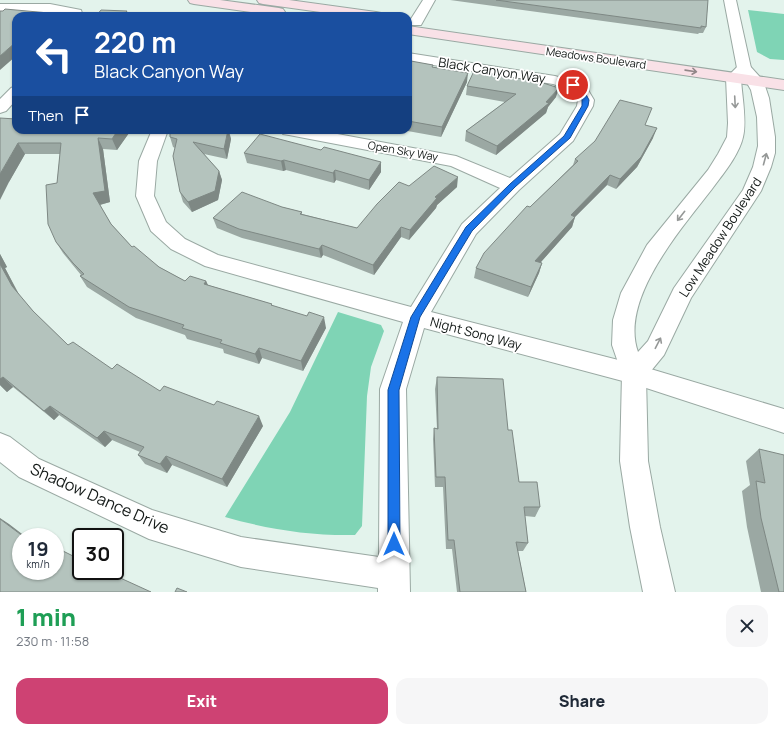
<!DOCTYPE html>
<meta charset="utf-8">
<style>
body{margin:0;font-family:Manrope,sans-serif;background:#f6f6f7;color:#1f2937;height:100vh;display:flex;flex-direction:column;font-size:15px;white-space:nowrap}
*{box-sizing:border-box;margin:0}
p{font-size:13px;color:#747a83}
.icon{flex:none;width:22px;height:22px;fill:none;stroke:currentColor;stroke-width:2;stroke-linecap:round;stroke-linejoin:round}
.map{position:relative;height:592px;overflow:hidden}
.details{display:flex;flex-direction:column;background:#fff;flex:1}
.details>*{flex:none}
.hud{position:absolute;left:12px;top:12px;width:400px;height:122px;border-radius:12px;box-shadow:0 1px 3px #0004;background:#1a4fa0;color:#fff;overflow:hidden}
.speed{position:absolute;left:12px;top:528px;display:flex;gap:8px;font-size:20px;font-weight:700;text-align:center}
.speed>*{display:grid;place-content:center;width:52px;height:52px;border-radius:50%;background:#fff;box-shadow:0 1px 3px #0004;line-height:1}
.speed small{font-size:10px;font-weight:400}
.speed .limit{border:2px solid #111;border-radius:6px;background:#fff;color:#111}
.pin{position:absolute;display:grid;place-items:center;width:34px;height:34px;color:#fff;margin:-17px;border:2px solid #fff;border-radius:50%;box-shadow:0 1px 4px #0007}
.me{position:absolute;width:44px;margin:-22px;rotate:0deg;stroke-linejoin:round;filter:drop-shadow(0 0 3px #0008)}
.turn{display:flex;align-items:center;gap:14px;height:84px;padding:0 16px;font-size:18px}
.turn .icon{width:52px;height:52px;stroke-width:2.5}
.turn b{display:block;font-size:28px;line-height:34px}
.then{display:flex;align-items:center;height:38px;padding:0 16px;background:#0003;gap:8px;font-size:15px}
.round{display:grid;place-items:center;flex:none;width:42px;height:42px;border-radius:12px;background:#f6f6f7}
.summary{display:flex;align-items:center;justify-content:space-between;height:68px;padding:0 16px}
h1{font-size:24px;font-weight:800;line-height:30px;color:#1e9e55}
.primary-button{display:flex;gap:8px;margin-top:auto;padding:8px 16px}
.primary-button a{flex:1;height:46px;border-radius:12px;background:#ce4273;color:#fff;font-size:16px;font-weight:800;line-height:46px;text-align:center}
.primary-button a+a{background:#f6f6f7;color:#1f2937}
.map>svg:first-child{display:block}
.green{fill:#7fd4b5}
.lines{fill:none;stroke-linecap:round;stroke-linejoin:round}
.minor-casing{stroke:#9aa9a3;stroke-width:2}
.tertiary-casing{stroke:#9aa9a3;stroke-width:2}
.secondary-casing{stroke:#9aa9a3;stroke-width:2}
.minor{fill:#fff;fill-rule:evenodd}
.tertiary{fill:#fff;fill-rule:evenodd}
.secondary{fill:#f9e1e7;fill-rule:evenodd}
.wall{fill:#9ba8a3}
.shaded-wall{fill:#7e8884}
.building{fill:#b4c3bd;stroke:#7e8884}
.oneway{stroke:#928789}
.oneway2{stroke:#959897}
.route{fill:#1a73e8;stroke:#114b97}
.labels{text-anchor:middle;stroke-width:3.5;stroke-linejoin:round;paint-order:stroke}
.far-street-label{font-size:11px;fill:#131917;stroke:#fff}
.street-label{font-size:13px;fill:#131917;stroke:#fff}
.near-street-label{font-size:16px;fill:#131917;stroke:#fff}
</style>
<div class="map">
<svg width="784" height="592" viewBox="0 0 784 592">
<rect width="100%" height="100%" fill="#e3f3ec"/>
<path class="green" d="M748,10L784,14V60L770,59L757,52Z
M338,312L381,325L384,331L371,367L367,396L362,526L355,535C311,536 267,529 225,517L290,412Z"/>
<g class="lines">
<g class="minor-casing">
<path id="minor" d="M423,0H435L421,25H411L409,22Z
M724,0H736L751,68L749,71L744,72L739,71L737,68Z
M0,4H50L81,10L83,16H71L50,12H0Z
M408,53L555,76L585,85L594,100L593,106L573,141L519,190L476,234L431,312L634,364L784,409V433L634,384L424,328L406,389L410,592H378V588L241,567L149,539L19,477L0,462V433L10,437L39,459L152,510L241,537L379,557L380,389L403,322L205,266L171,249L151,231L136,196L139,161L152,130H168L157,161L154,196L166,222L185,239L218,255L411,307L462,224L500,188L451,166L289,135L283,134L281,130H316L456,156L510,178L560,134L577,106L578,100L574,91L553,84L408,61Z
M16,86V100L6,111L0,113V99L11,88Z"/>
</g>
<g class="tertiary-casing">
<path id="tertiary" d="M744,64L749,65L759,76L764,83L769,98L775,137V153L771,167L761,191L691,298L664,355L646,377L648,461L660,527L675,592H643L630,527L620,461L622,374L612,345L613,320L621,293L647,245L708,170L718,154L727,137L728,123L726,78L739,65ZM743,76L751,90L757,117L758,146L753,167L743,190L674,288L648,341L638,352C619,299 682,228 712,189C723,174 739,155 743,137C747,121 742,96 741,79Z"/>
</g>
<g class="secondary-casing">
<path id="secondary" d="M188,0H220L279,8L283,9L285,12L283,15L279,16L194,4L190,3Z
M257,0H289L376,12L381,13L382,16H349L263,4L259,3Z
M408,26L784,80V90L408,34Z"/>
</g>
<use href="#minor" class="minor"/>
<use href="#tertiary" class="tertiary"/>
<use href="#secondary" class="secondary"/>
</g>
<path class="wall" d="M450,0H708L706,27L703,33H699L698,34Z
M408,63L433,67L467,82L441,137L402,130H408Z
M467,86L556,97L548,107L546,113L496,155L465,141L466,131L505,102L466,95Z
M645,125L653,138L637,167L616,189L607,185L575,217L572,227L540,263H542L539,273L528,297L474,278L476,268L530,207L573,165L575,159Z
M16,130H127L129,133L117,150L103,149L110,202L100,205L111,224L132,247L159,267L185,281H206L208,285L272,304V306L326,328L303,371L262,358L259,364L224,353L223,349L187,339L185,335L136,318L87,287L80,276L81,275L63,253L56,242L57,183L60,154H25L9,182Z
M229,130L231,139L227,159L204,154L219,171L222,180L218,200L192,212L183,202L180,192L175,148L173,147L170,137L182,131Z
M244,153L381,172L369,190L336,180L334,183L286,170L283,171L247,163Z
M409,186L457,187L437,205L436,208L409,240L401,237L374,275L323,255L321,258L242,238L217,228L213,218L282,207L302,212V214L357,228Z
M0,254L7,267L5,268L20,296L33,311L68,345L112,369L160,391L263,426L227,487L172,465L167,473L145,464L138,455L140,452L112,440L105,447L59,415L54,420L13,387L7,392L0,385Z
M437,377L508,430L519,482L540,507L535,517L525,516L528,543L523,551H518L526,592H457L452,549H446L443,487H435L433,439L434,428L437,429L435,389Z
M759,449L784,592H761L747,527L742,491L750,485L746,461Z"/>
<path class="shaded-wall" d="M127,11L128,16H123Z
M49,13L51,16H46Z
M16,42V56L0,70V56Z
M468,73L467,82L441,137L442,127Z
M559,88L556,97L548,107L546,113L496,155L497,146L546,102Z
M657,128L653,138L637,167L616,189L620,179Z
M118,130H127L129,133L117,150L112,139Z
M228,130L231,139L227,159L224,149Z
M98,138L103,149L110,202L99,205L93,193Z
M18,143L25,154L9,182L0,200V174Z
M284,160L286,170L283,171L281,161Z
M381,162V172L369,190V180Z
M335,170L336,180L334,183L333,173Z
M219,171L222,180L218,200L192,212L188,202Z
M610,175L607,185L575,217L572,227L533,271L535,261L571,215Z
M458,177L457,187L437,205L436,208L409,240L410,230L435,197Z
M401,227V237L374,275L373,265Z
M322,245L323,255L321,258L319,249Z
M0,254L7,267L5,268L20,297L12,286L0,264Z
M542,263L539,273L528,297L531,287Z
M206,281L211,292L204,284Z
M324,317L326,328L303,371L301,361Z
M259,348L262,358L259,364L255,354Z
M3,377L13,387L7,392L0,385V379Z
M50,406L59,415L54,420L44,411Z
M259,416L263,426L227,487L222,479Z
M104,431L112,440L105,447L97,438Z
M166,456L172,465L167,473L160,464Z
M0,518L9,524L26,537H24L0,519Z"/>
<path class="building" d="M496,0H708L706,27L701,26V28Z
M5,9L49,13L46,16H16V42L0,56V11H3Z
M101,10L127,11L123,16H96Z
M411,61L433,65L432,67L468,73L442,127L408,121V63H409Z
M474,71L522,79L524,77L559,88L546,102L549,103L497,146L466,131L516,94L467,86Z
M620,100L652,108L645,125L657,128L641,157L620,179L610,175L571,215L575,217L535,261L542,263L531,287L476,268L484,253L527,206L530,207L578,161L575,159L595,141Z
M0,118L16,119V130H118L112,139L98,138L105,191L93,193L111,224L132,247L134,246L159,267L185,281L190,276L206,281L204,284L272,304L271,305L307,316L309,312L324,317L301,361L259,348L255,354L220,343L222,340L182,328L184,325L129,307L80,276L84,274L73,263L56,242L48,224L46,185L57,183L61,143H18L0,174Z
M180,130H181L182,131L228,130L224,149L193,142L219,171L215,191L188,202L180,192L173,156L177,139L170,137V131H180Z
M260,134L321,150L324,147L381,162L369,180L335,170L333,173L284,160L281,161L244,153Z
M434,166L458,177L435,197L437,198L410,230L401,227L373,265L322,245L319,249L239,229L213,218L242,192L282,207L302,212L300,214L357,228L377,204L399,182L409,186Z
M0,264L12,286L33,311L68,345L73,342L112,369L117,364L160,391L164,386L214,405L217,401L259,416L222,479L166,456L160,464L138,455L144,447L104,431L97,438L50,406L44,411L3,377L0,379Z
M437,377L503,379L508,430H512L519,482H537L540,507H524L528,543L516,542L526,592H460L454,540H448L445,477H436L434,428L438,429Z
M759,449L784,455V592H779L761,518L756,481L765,483Z
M0,519L24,537H21V571H55V547L81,560V571H105L151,592H0Z
M28,533L35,537H25Z
M177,588L187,592H175Z"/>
<defs><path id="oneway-shaft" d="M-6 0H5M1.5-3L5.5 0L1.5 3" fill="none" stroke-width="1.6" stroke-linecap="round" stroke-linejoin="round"/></defs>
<use class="oneway" href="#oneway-shaft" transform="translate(691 71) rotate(8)"/>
<g class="oneway2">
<use href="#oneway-shaft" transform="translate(735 102) rotate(87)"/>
<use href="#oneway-shaft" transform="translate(765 159) rotate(-75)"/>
<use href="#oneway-shaft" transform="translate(681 216) rotate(128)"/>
<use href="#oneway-shaft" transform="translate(658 343) rotate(-63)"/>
</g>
<path class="route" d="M573,83L582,87L589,100L588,106L570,138L515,187L472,231L420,317L399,390L400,544L398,549L394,550L389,549L388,544V390L411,317L466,227L510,184L564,136L582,106V100L577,89L570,85Z"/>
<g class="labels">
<g class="far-street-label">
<text transform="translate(596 58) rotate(8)" y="4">Meadows Boulevard</text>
<text transform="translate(403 151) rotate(10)" y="4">Open Sky Way</text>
</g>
<g class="street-label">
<text transform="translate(492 70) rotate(9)" y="5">Black Canyon Way</text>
<text transform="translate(720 237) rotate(-57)" y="5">Low Meadow Boulevard</text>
<text transform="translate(476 333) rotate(15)" y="5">Night Song Way</text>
</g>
<g class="near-street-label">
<text transform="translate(100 498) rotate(24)" y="6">Shadow Dance Drive</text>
</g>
</g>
</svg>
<div class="speed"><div>19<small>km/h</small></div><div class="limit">30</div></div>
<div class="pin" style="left:573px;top:85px;background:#d93025"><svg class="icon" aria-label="arrive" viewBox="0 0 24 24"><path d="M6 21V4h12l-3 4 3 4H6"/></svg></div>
<svg class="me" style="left:394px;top:544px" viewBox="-20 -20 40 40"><path d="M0-17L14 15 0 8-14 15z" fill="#1a73e8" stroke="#fff" stroke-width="4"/></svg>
<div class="hud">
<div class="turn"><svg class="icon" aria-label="left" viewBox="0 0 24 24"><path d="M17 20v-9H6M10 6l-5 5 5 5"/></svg><div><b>220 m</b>Black Canyon Way</div></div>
<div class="then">Then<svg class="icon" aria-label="arrive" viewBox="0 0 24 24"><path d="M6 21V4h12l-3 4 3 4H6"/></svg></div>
</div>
</div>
<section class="details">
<div class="summary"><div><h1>1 min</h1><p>230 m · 11:58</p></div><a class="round"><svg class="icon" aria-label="close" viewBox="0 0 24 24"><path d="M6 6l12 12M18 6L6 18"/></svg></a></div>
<div class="primary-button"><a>Exit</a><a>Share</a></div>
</section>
